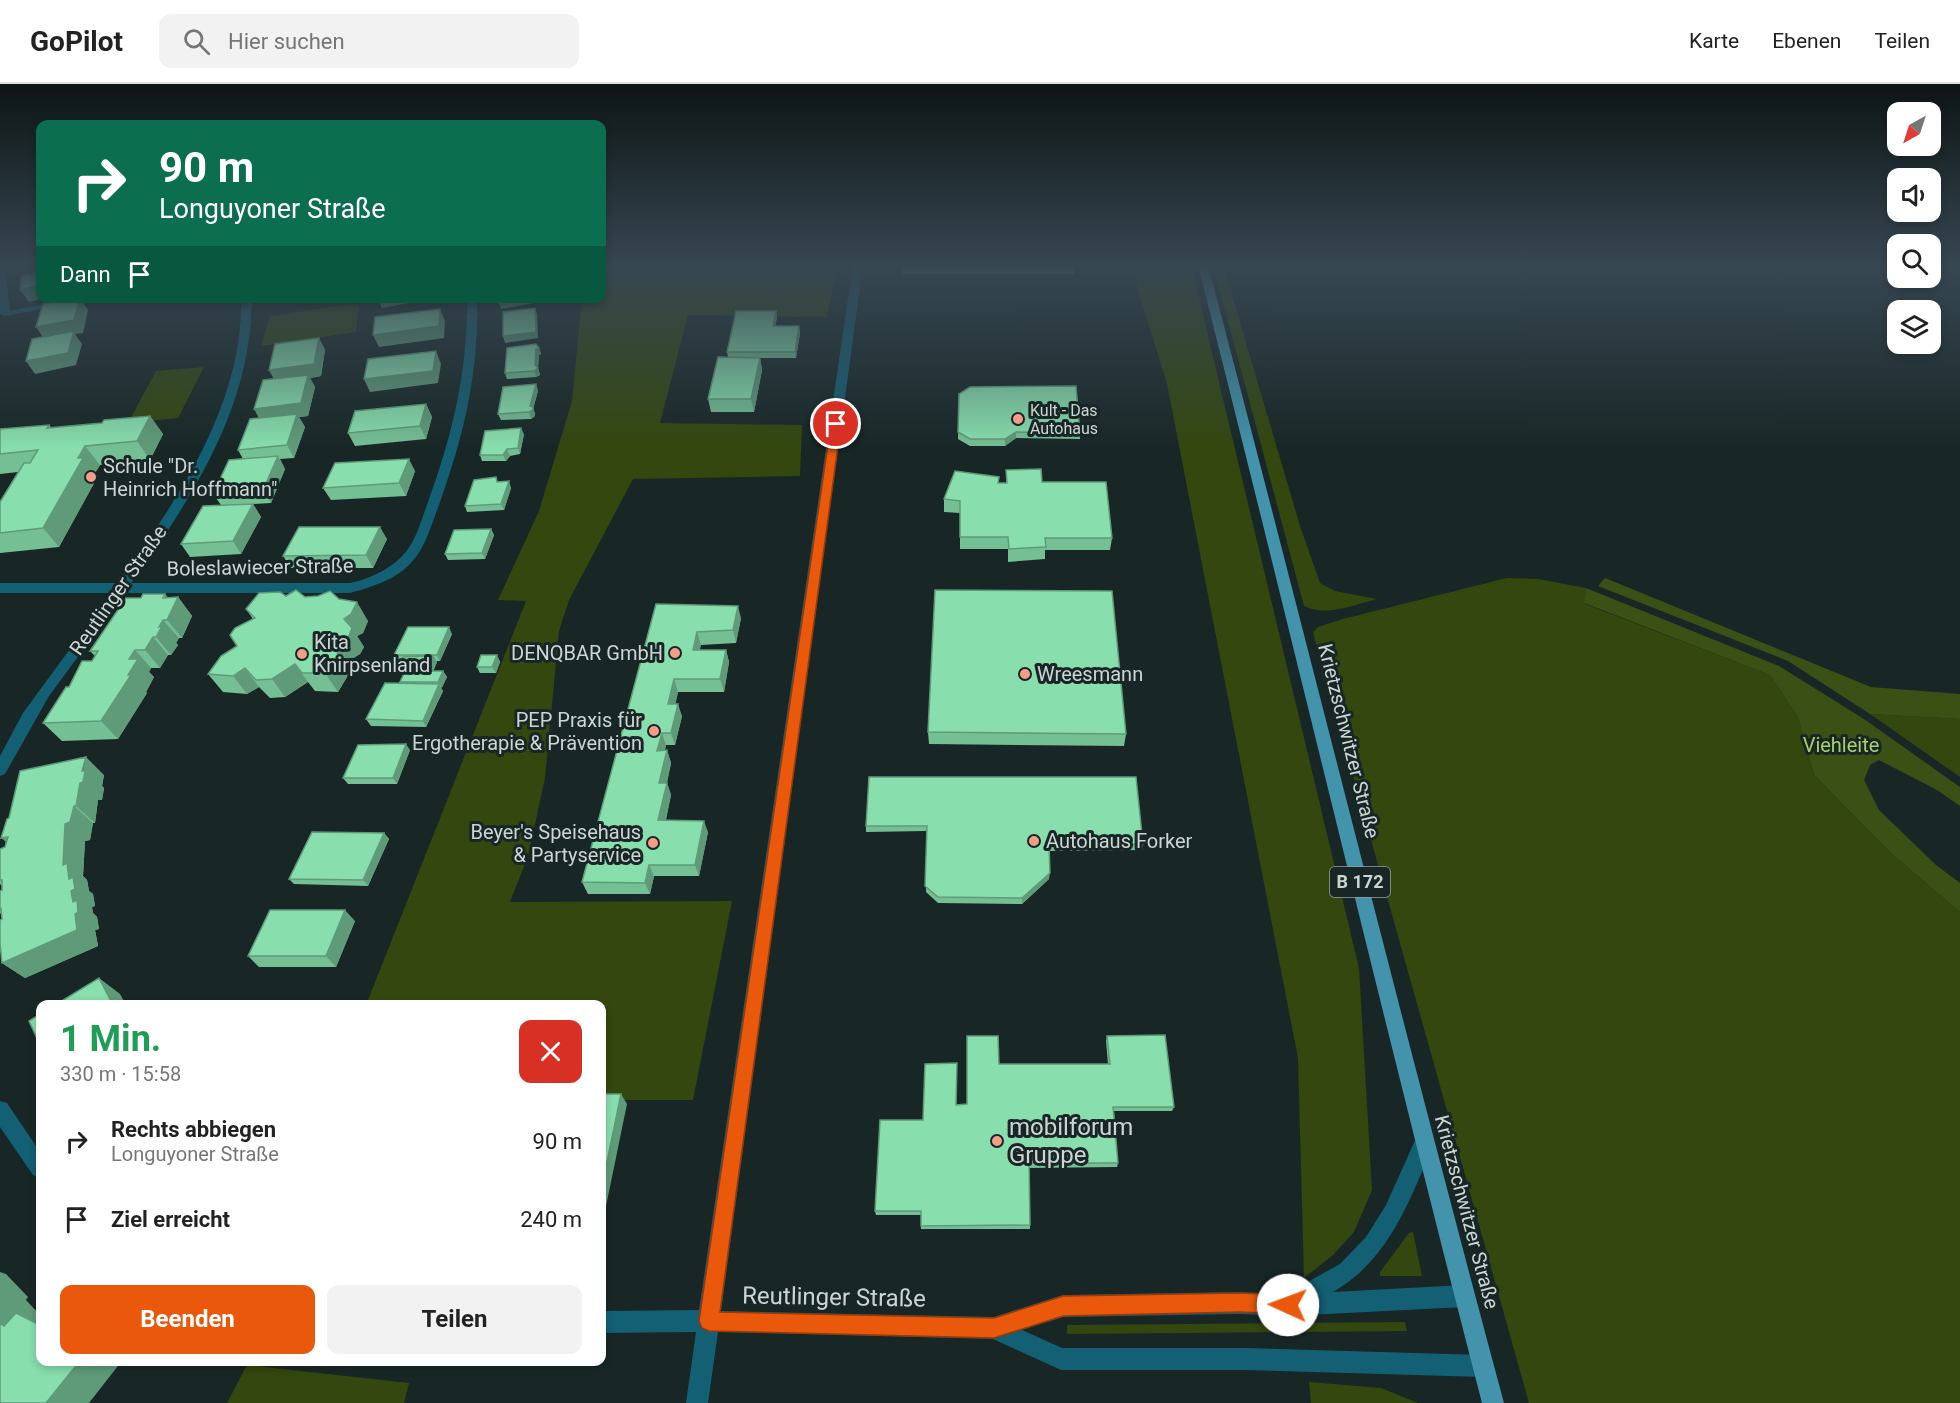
<!DOCTYPE html>
<html lang="de">
<meta charset="utf-8">
<style>
body{margin:0;font-family:Roboto,sans-serif;background:#f2f2f2;color:#222;height:100vh;display:flex;flex-direction:column;font-size:22px;white-space:nowrap}
*{box-sizing:border-box;margin:0}
p{font-size:20px;color:#767676}
.icon{flex:none;width:33px;height:33px;fill:none;stroke:currentColor;stroke-width:2;stroke-linecap:round;stroke-linejoin:round}
.map{position:relative;flex:1;overflow:hidden}
.side{position:absolute;left:36px;top:916px;width:570px;height:366px;display:flex;flex-direction:column;background:#fff;border-radius:12px;box-shadow:0 3px 9px #0003}
.side>*{flex:none}
.top-card{position:absolute;left:36px;top:36px;width:570px;height:183px;border-radius:12px;box-shadow:0 3px 9px #0003;background:#0b6e4f;color:#fff;overflow:hidden}
.needle{width:39px;rotate:219deg}
.controls{position:absolute;left:1887px;top:18px;display:grid;gap:12px}
.controls a{display:grid;place-items:center;width:54px;height:54px;border-radius:12px;background:#fff;box-shadow:0 3px 9px #0003;font-size:30px}
.pin{position:absolute;display:grid;place-items:center;width:51px;height:51px;color:#fff;margin:-26px;border:3px solid #fff;border-radius:50%;box-shadow:0 2px 6px #0007}
.me{position:absolute;width:66px;margin:-33px;rotate:272deg;stroke-linejoin:round;filter:drop-shadow(0 0 4px #0008)}
.turn{display:flex;align-items:center;gap:21px;height:126px;padding:0 24px;font-size:27px}
.turn .icon{width:78px;height:78px;stroke-width:2.5}
.turn b{display:block;font-size:42px;line-height:51px}
.then{display:flex;align-items:center;height:57px;padding:0 24px;background:#0003;gap:12px;font-size:22px}
.round{display:grid;place-items:center;flex:none;width:63px;height:63px;border-radius:12px;background:#f2f2f2}
.head{display:flex;align-items:center;justify-content:space-between;height:102px;padding:0 24px}
h1{font-size:36px;font-weight:700;line-height:45px;color:#1e9e55}
.action{display:flex;gap:12px;margin-top:auto;padding:12px 24px}
.action a{flex:1;height:69px;border-radius:12px;background:#ea580c;color:#fff;font-size:24px;font-weight:700;line-height:69px;text-align:center}
.action a+a{background:#f2f2f2;color:#222}
ul{padding:0;list-style:none}
li{display:flex;align-items:center;gap:18px;height:78px;padding:0 24px}
li div{flex:1}
li b{display:block;font-size:22px}
li em{font-style:normal}
header{display:flex;align-items:center;gap:36px;box-sizing:border-box;height:84px;padding:0 30px;background:#fff;border-bottom:2px solid #e0e0e0}
header strong{font-size:28px}
nav{display:flex;gap:33px;margin-inline-start:auto;font-size:21px}
.search{width:420px;height:54px;background:#f2f2f2;display:flex;align-items:center;gap:15px;box-sizing:border-box;padding:0 21px;border-radius:12px;color:#767676;font-size:22px}
.map>svg:first-child{display:block}
.green{fill:#33470e}
.forest{fill:#3b5015}
.lines{fill:none;stroke-linecap:round;stroke-linejoin:round}
.street{fill:#135f73;fill-rule:evenodd}
.primary{fill:#4293ab;fill-rule:evenodd}
.wall{fill:#75bf95}
.shaded-wall{fill:#5f9b79}
.building{fill:#88dead;stroke:#5f9b79;stroke-width:1.5}
.route{fill:#ea580c;stroke:#983908;stroke-width:1.5}
.poi-dot{fill:#f49e8a;stroke:#182726;stroke-width:2}
.labels{text-anchor:middle;stroke-width:6;stroke-linejoin:round;paint-order:stroke}
.far-poi-label{font-size:16px;fill:#ccd5d4;stroke:#182726;text-anchor:start}
.shield{fill:#182726;stroke:#96a1a0;stroke-width:1.5}
.shield-label{font-size:18px;font-weight:bold;fill:#ccd5d4}
.poi-label{font-size:20px;fill:#ccd5d4;stroke:#182726;text-anchor:start}
.street-label{font-size:20px;fill:#ccd5d4;stroke:#182726}
.park-label{font-size:20px;fill:#a8d069;stroke:#182726}
.near-poi-label{font-size:24px;fill:#ccd5d4;stroke:#182726;text-anchor:start}
.near-street-label{font-size:24px;fill:#ccd5d4;stroke:#182726}
</style>
<header>
<strong>GoPilot</strong>
<div class="search"><svg class="icon" aria-label="search" viewBox="0 0 24 24"><circle cx="10" cy="10" r="6"/><path d="M15 15l6 6"/></svg>Hier suchen</div>
<nav><a>Karte</a><a>Ebenen</a><a>Teilen</a></nav>
</header>
<div class="map">
<svg width="1960" height="1319" viewBox="0 0 1960 1319">
<rect width="100%" height="100%" fill="#182726"/>
<path class="green" d="M602,181H837L827,233L688,231L660,339L802,341L800,392L633,395L569,516L559,547L545,694L528,772L510,818L732,817L693,1016H602V921H366L526,517L498,516L539,427L572,317L582,215L602,214Z
M1135,181H1191L1359,884L1372,1106L1354,1148L1333,1171L1304,1194L1298,974L1167,300L1138,206Z
M1213,181H1223L1300,442L1320,499L1335,507L1377,515C1354,521 1326,533 1304,522Z
M359,219L356,248L261,262L270,232Z
M204,283L178,334L128,339L156,287Z
M1507,494L1538,495L1586,504L1585,520L1770,591L1798,633L1814,691L1893,771L1960,828V1319H1529L1313,549L1318,543L1343,535Z
M1870,630L1960,635V693Z
M1413,1148L1422,1192H1380V1188L1409,1149Z
M1405,1238L1407,1247L1067,1250V1241Z
M247,1281L409,1299L404,1319H227Z
M1309,1298L1381,1304L1418,1319H1311Z"/>
<path class="forest" d="M1605,494L1871,603L1960,610V635L1870,630L1788,577L1598,502Z
M1586,504L1779,582L1864,635L1960,703V722L1937,706L1879,676L1870,681L1864,696L1879,726L1936,781L1960,799V828L1893,771L1814,691L1798,633L1770,591L1584,519Z"/>
<g class="lines">
<path class="street" d="M0,181L5,184L10,227L75,214H98L5,232L0,230Z
M853,181H863L721,1227L994,1233L1063,1211L1239,1208L1286,1210L1340,1180L1366,1153L1386,1121L1417,1052L1424,1049L1431,1052L1434,1059C1410,1116 1389,1176 1333,1208L1464,1201L1471,1205L1475,1212L1471,1219L1464,1223L1288,1232L1239,1230L1063,1233L1022,1246L1062,1264H1245L1483,1271L1491,1274L1494,1282L1491,1290L1483,1293L1245,1286H1061L993,1255L718,1248L708,1319H686L696,1248L602,1249V1227L699,1226Z
M242,214H252C251,230 251,246 248,261C235,348 182,429 131,499H350C372,494 394,484 408,465C418,451 423,431 429,415C453,349 468,285 467,214H477C479,289 464,351 439,421C431,441 426,463 411,479C395,496 372,503 350,509H125L49,612L5,690L0,692V672L23,629L111,509H0V499H117C169,429 224,348 238,260C240,245 241,230 242,214Z
M0,1017L7,1019L40,1068V1094L33,1091L0,1043Z"/>
<path class="primary" d="M1198,181H1208C1308,560 1402,941 1504,1319H1482C1384,941 1294,560 1198,181Z"/>
</g>
<path class="wall" d="M901,181H1075L1074,190H902Z
M776,227L777,233L775,242H799L800,249L796,274H760L762,286L754,328H711L708,315L728,273L727,268Z
M319,254L325,266L321,292L310,294L315,303L308,332L299,333L305,343L294,374L280,375L285,385L271,419L253,420L261,433L241,470L190,473L181,460L221,421L213,410L243,375L238,366L259,334L274,295Z
M539,264L541,270L539,271L538,284L540,291L536,293L507,295L505,289Z
M536,300L538,307L533,325L535,329V332L531,335L501,336L498,330Z
M959,310L1080,349V355L1016,354L1005,362H970L958,355Z
M426,320L432,333L426,355L355,362L348,349Z
M150,332L163,350L150,376L100,381L95,389L98,392L59,463L0,469V418L18,388L0,390V345L49,341L52,344L102,339Z
M524,350L520,370L510,372L506,377H482L480,371Z
M1006,386L1042,398L1112,454L1110,466H1045V475L1008,478V465H960V429L944,428V415L999,399H1006Z
M415,387L406,412L331,416L323,404Z
M498,398L511,404L504,426L467,428L465,422Z
M491,445L494,451L485,475L448,476L445,470Z
M387,455L373,484H291L283,472Z
M165,510L168,514L178,513L192,532L182,554H179L176,559L178,561L171,571H168L160,584H151L149,588L154,593L146,608L147,609L118,655L62,657L43,639L69,603L92,577L95,572L90,567L141,514Z
M286,512L339,515L368,537L363,549L357,552L364,563L360,570L345,579L350,588L338,608L315,607L308,598L285,613L270,614L259,603L247,610L223,608L208,590L237,562L253,535L246,525Z
M656,520L741,534L736,559L701,561L699,566H726L729,578L724,608H678L675,620L682,632L675,661H666L665,666H667L671,679L667,699L671,711L666,736L708,748L699,792H654L650,810H588L582,798Z
M452,550L440,577H436L437,578L433,587H443L447,593L441,604L443,607L426,643L371,642L366,635L401,600L400,598L403,591H402L398,585L402,577H398L394,571Z
M497,571L500,578L496,589H480L477,583Z
M928,648L1126,650L1124,662L929,660Z
M410,666L397,700H348L343,694Z
M104,691L102,702L104,704L102,716H98L95,739H93L90,756L85,757L83,792L87,796L89,807L93,810L95,822L92,823L93,829L97,833L99,845L95,846L98,862L25,894L2,879V835L1,830L0,829V807L2,806V802L0,800V765L5,763L9,734Z
M869,693L1143,760L1142,766L1049,767V795L1022,820L938,819L926,808L927,747L866,748V742Z
M384,749L389,755L368,802L294,800L289,795Z
M355,837L336,883H259L248,872Z
M1107,952L1174,1023L1172,1027H1114L1118,1079L1117,1083L1029,1084L1030,1145H921V1131H876L875,1127L923,1036L956,1021L967,1020L999,980H1108L1106,957Z"/>
<path class="shaded-wall" d="M40,201V214H44L29,218L20,206Z
M80,214L88,226L83,249L75,250L82,260L76,281L35,290L26,277L45,256L36,243Z
M281,214H298L282,217Z
M377,214H435L382,224Z
M524,214H533L534,219L501,225L499,219Z
M535,224L537,230L538,254L505,259L503,252Z
M440,225L445,237L444,254L379,263L373,251Z
M776,227L777,233L774,249L773,242Z
M799,242L800,249L796,274L795,268Z
M319,254L325,266L321,292L310,294L315,303L308,332L299,333L305,343L294,374L287,361L261,338L254,325L276,299L269,286Z
M539,264L541,270L539,271L538,284L540,291L536,293L534,287L536,265Z
M436,267L441,280L438,299L370,308L364,295Z
M760,274L762,286L754,328L751,315Z
M536,300L538,307L533,325L535,329V332L531,335L529,328Z
M426,320L432,333L426,355L420,342Z
M150,332L163,350L150,376L137,357Z
M521,344L524,350L520,370L518,364Z
M1016,348V354L1005,362V355Z
M85,362L100,381L95,389L98,392L59,463L43,444Z
M507,365L510,372L506,377L503,371Z
M278,372L285,385L271,419L263,406Z
M409,375L415,387L406,412L399,399Z
M509,397L511,404L504,426L501,420Z
M253,420L261,433L241,470L233,457Z
M380,443L387,455L373,484L366,471Z
M491,445L494,451L485,475L482,469Z
M165,510L174,521L178,513L192,532L182,554L167,536L163,514Z
M357,518L368,537L363,549L357,552L364,563L360,570L345,579L350,588L338,608L325,589L333,561L344,535Z
M738,522L741,534L736,559L733,546Z
M163,536L179,554L176,559L178,561L171,571L156,553L159,543Z
M449,543L452,550L440,577L437,571Z
M697,548L701,561L697,578L693,566Z
M153,553L168,571L160,584L145,566Z
M135,566L151,584L149,588L154,593L146,608L147,609L118,655L101,637L128,591L129,575Z
M726,566L729,578L724,608L720,595Z
M497,571L500,578L496,589L492,583Z
M433,572L437,578L432,591L428,584Z
M295,580L308,598L285,613L272,595Z
M245,584L259,603L247,610L233,592Z
M443,587L447,593L442,604L438,598Z
M674,595L678,608L673,632L668,620Z
M439,600L443,607L426,643L423,637Z
M678,620L682,632L675,661L671,649Z
M662,649L666,661L662,679L657,667Z
M406,660L410,666L397,700L393,694Z
M667,666L671,679L664,711L659,699Z
M86,673L104,691L102,702L104,704L102,716H98L95,739L76,722L80,699Z
M667,699L671,711L663,748L658,736Z
M74,722L93,739L90,756L85,757L83,792L87,796L89,807L93,810L95,822L92,823L93,829L97,833L99,845L95,846L98,862L25,894L2,879L73,818L69,795L63,781L65,740Z
M704,737L708,748L699,792L695,781Z
M384,749L389,755L368,802L363,796Z
M8,753L23,771L1,754Z
M649,781L654,792L650,810L645,799Z
M1050,789L1049,795L1022,820V814Z
M345,826L355,837L336,883L326,872Z
M99,894L120,910L126,921H113Z
M621,1010L627,1020L605,1127L602,1124V1102Z
M0,1188L6,1190L28,1213L26,1216L40,1231L36,1235L40,1236V1241L4,1242L0,1239Z
M79,1278H121L89,1319H46Z"/>
<path class="building" d="M40,188V201L20,206L21,192Z
M74,214H80L74,236L36,243L43,220Z
M498,214H524L499,219Z
M535,224L536,248L503,252V228Z
M440,225L439,242L373,251L375,233Z
M736,227H776L773,242H799L795,268H727Z
M74,247L68,269L26,277L32,255Z
M319,254L314,280L269,286L275,260Z
M536,260L539,264L536,265L535,281L538,284L534,287L505,289L507,264Z
M436,267L433,287L364,295L368,275Z
M718,273L760,274L751,315H708Z
M308,291L301,319L254,325L263,296Z
M536,300L530,322L533,323V326L529,328L498,330L503,303Z
M1076,302L1080,349L1016,348L1005,355H970L958,348L959,310L970,303Z
M426,320L420,342L348,349L355,327Z
M297,330L287,361L238,366L250,335Z
M150,332L137,357L85,362L78,374H83L43,444L0,449V418L24,379H30L38,366L0,370V345L49,341L47,344L102,339L104,336Z
M521,344L518,364L507,365L503,371H480L485,347Z
M278,372L263,406L213,410L229,376Z
M409,375L399,399L323,404L335,379Z
M1041,385L1042,398H1106L1112,454H1045L1046,463L1009,465L1008,453H960V417L944,415L955,387L999,393L998,399H1007L1006,386Z
M496,393L497,398L509,397L501,420L465,422L474,396Z
M253,420L233,457L181,460L203,422Z
M299,443H380L366,471L283,472Z
M491,445L482,469L445,470L454,446Z
M296,506L305,513L318,512L330,507L339,515L357,518L351,530L344,535L352,544L349,552L333,561L338,570L325,589H302L295,580L272,595L256,596L245,584L233,592L208,590L221,572L237,562L230,551L235,544L255,534L246,525L259,509L280,508L286,512Z
M935,506L1112,507L1126,650L928,648Z
M143,510H165L163,514L178,513L167,536H163L159,543L162,542L156,553H153L145,566H135L129,575H138L128,591H131L101,637L43,639L66,603H69L82,577H92L98,567H90L126,514H141Z
M656,520L738,522L733,546L697,548L693,566H726L720,595H674L668,620H678L671,649H662L657,667L667,666L659,699H667L658,736L704,737L695,781H649L645,799L582,798Z
M408,543H449L437,571H394Z
M481,571H497L492,583H477Z
M433,572L428,584L398,585L403,573Z
M405,587H443L438,598H400Z
M385,599L439,600L423,637L366,635Z
M406,660L393,694H343L358,661Z
M86,673L82,687H85L83,698L80,699L76,722H74L70,738L65,740L63,781L67,779L69,795L73,793L75,805L71,807L73,818L77,816L78,828L75,830L77,846L2,879L0,859V836L2,835L1,825L0,826V807L2,806V796H0V765L5,763L8,753L1,754L7,735L9,734L20,687Z
M869,693H1136L1143,760L1049,761L1050,789L1022,814L938,813L925,802L927,742H866Z
M312,748L384,749L363,796L289,795Z
M270,826H345L326,872H248Z
M99,894L113,921H55Z
M40,930V961L29,937Z
M1165,951L1174,1023H1113L1118,1079H1029L1030,1141L921,1142V1127H875L880,1036H923L925,980L957,979L956,1021L967,1020V952H998L999,980H1110L1107,952Z
M602,1010H621L602,1102Z
M16,1229L36,1239L40,1235V1278H79L46,1319H0V1239L4,1242Z"/>
<linearGradient id="sky" x2="0" y2="1"><stop stop-color="#0d1515"/><stop offset="0.5" stop-color="#374752"/><stop offset="1" stop-color="#374752" stop-opacity="0"/></linearGradient>
<rect width="1960" height="365" fill="url(#sky)"/>
<path class="route" d="M836,337L841,340L720,1228L994,1234L1063,1212L1239,1209L1288,1211L1295,1214L1298,1221L1295,1227L1288,1230L1239,1228L1063,1232L994,1254L709,1247L702,1244L699,1237L831,340Z"/>
<g class="poi-dot">
<circle cx="1018" cy="335" r="6"/>
<circle cx="91" cy="393" r="6"/>
<circle cx="675" cy="569" r="6"/>
<circle cx="302" cy="570" r="6"/>
<circle cx="1025" cy="590" r="6"/>
<circle cx="654" cy="647" r="6"/>
<circle cx="1034" cy="757" r="6"/>
<circle cx="653" cy="759" r="6"/>
<circle cx="997" cy="1057" r="6"/>
</g>
<g class="labels">
<g class="far-poi-label">
<text x="1030" y="332">Kult - Das<tspan x="1030" dy="18">Autohaus</tspan></text>
</g>
<rect class="shield" x="1330" y="783" width="60" height="30" rx="4.5"/>
<g class="shield-label">
<text x="1360" y="804">B 172</text>
</g>
<g class="poi-label">
<text x="103" y="389">Schule "Dr.<tspan x="103" dy="23">Heinrich Hoffmann"</tspan></text>
<text x="314" y="565">Kita<tspan x="314" dy="23">Knirpsenland</tspan></text>
<text x="663" y="576" text-anchor="end">DENQBAR GmbH</text>
<text x="1037" y="597">Wreesmann</text>
<text x="642" y="643" text-anchor="end">PEP Praxis für<tspan x="642" dy="23">Ergotherapie &amp; Prävention</tspan></text>
<text x="641" y="755" text-anchor="end">Beyer's Speisehaus<tspan x="641" dy="23">&amp; Partyservice</tspan></text>
<text x="1046" y="764">Autohaus Forker</text>
</g>
<g class="street-label">
<text transform="translate(260 483) rotate(-1)" y="7">Boleslawiecer Straße</text>
<text transform="translate(118 506) rotate(-55)" y="7">Reutlinger Straße</text>
<text transform="translate(1349 657) rotate(76)" y="7">Krietzschwitzer Straße</text>
<text transform="translate(1467 1128) rotate(75)" y="7">Krietzschwitzer Straße</text>
</g>
<g class="park-label">
<text x="1841" y="668">Viehleite</text>
</g>
<g class="near-poi-label">
<text x="1009" y="1051">mobilforum<tspan x="1009" dy="28">Gruppe</tspan></text>
</g>
<g class="near-street-label">
<text transform="translate(834 1213) rotate(1)" y="8">Reutlinger Straße</text>
</g>
</g>
</svg>
<div class="controls">
<a><svg class="needle" viewBox="-14 -14 28 28"><path d="M0-13l5 13h-10z" fill="#e53935"/><path d="M0 13l5-13h-10z" fill="#767676"/></svg></a>
<a><svg class="icon" aria-label="sound" viewBox="0 0 24 24"><path d="M4 9h4l5-4v14l-5-4H4zM17 9q2 3 0 6"/></svg></a>
<a><svg class="icon" aria-label="search" viewBox="0 0 24 24"><circle cx="10" cy="10" r="6"/><path d="M15 15l6 6"/></svg></a>
<a><svg class="icon" aria-label="layers" viewBox="0 0 24 24"><path d="M12 4l9 5-9 5-9-5zM3 14l9 5 9-5"/></svg></a>
</div>
<div class="pin" style="left:836px;top:340px;background:#d93025"><svg class="icon" aria-label="arrive" viewBox="0 0 24 24"><path d="M6 21V4h12l-3 4 3 4H6"/></svg></div>
<svg class="me" style="left:1288px;top:1221px" viewBox="-20 -20 40 40"><circle r="19" fill="#fff"/><path d="M0-13L10 11 0 6-10 11z" fill="#ea580c"/></svg>
<div class="top-card">
<div class="turn"><svg class="icon" aria-label="right" viewBox="0 0 24 24"><path d="M7 20v-9h11M14 6l5 5-5 5"/></svg><div><b>90 m</b>Longuyoner Straße</div></div>
<div class="then">Dann<svg class="icon" aria-label="arrive" viewBox="0 0 24 24"><path d="M6 21V4h12l-3 4 3 4H6"/></svg></div>
</div>
<section class="side">
<div class="head"><div><h1>1 Min.</h1><p>330 m · 15:58</p></div><a class="round" style="background:#d93025;color:#fff"><svg class="icon" aria-label="close" viewBox="0 0 24 24"><path d="M6 6l12 12M18 6L6 18"/></svg></a></div>
<ul>
<li><svg class="icon" aria-label="right" viewBox="0 0 24 24"><path d="M7 20v-9h11M14 6l5 5-5 5"/></svg><div><b>Rechts abbiegen</b><p>Longuyoner Straße</p></div><em>90 m</em></li>
<li><svg class="icon" aria-label="arrive" viewBox="0 0 24 24"><path d="M6 21V4h12l-3 4 3 4H6"/></svg><div><b>Ziel erreicht</b></div><em>240 m</em></li>
</ul>
<div class="action"><a>Beenden</a><a>Teilen</a></div>
</section>
</div>
